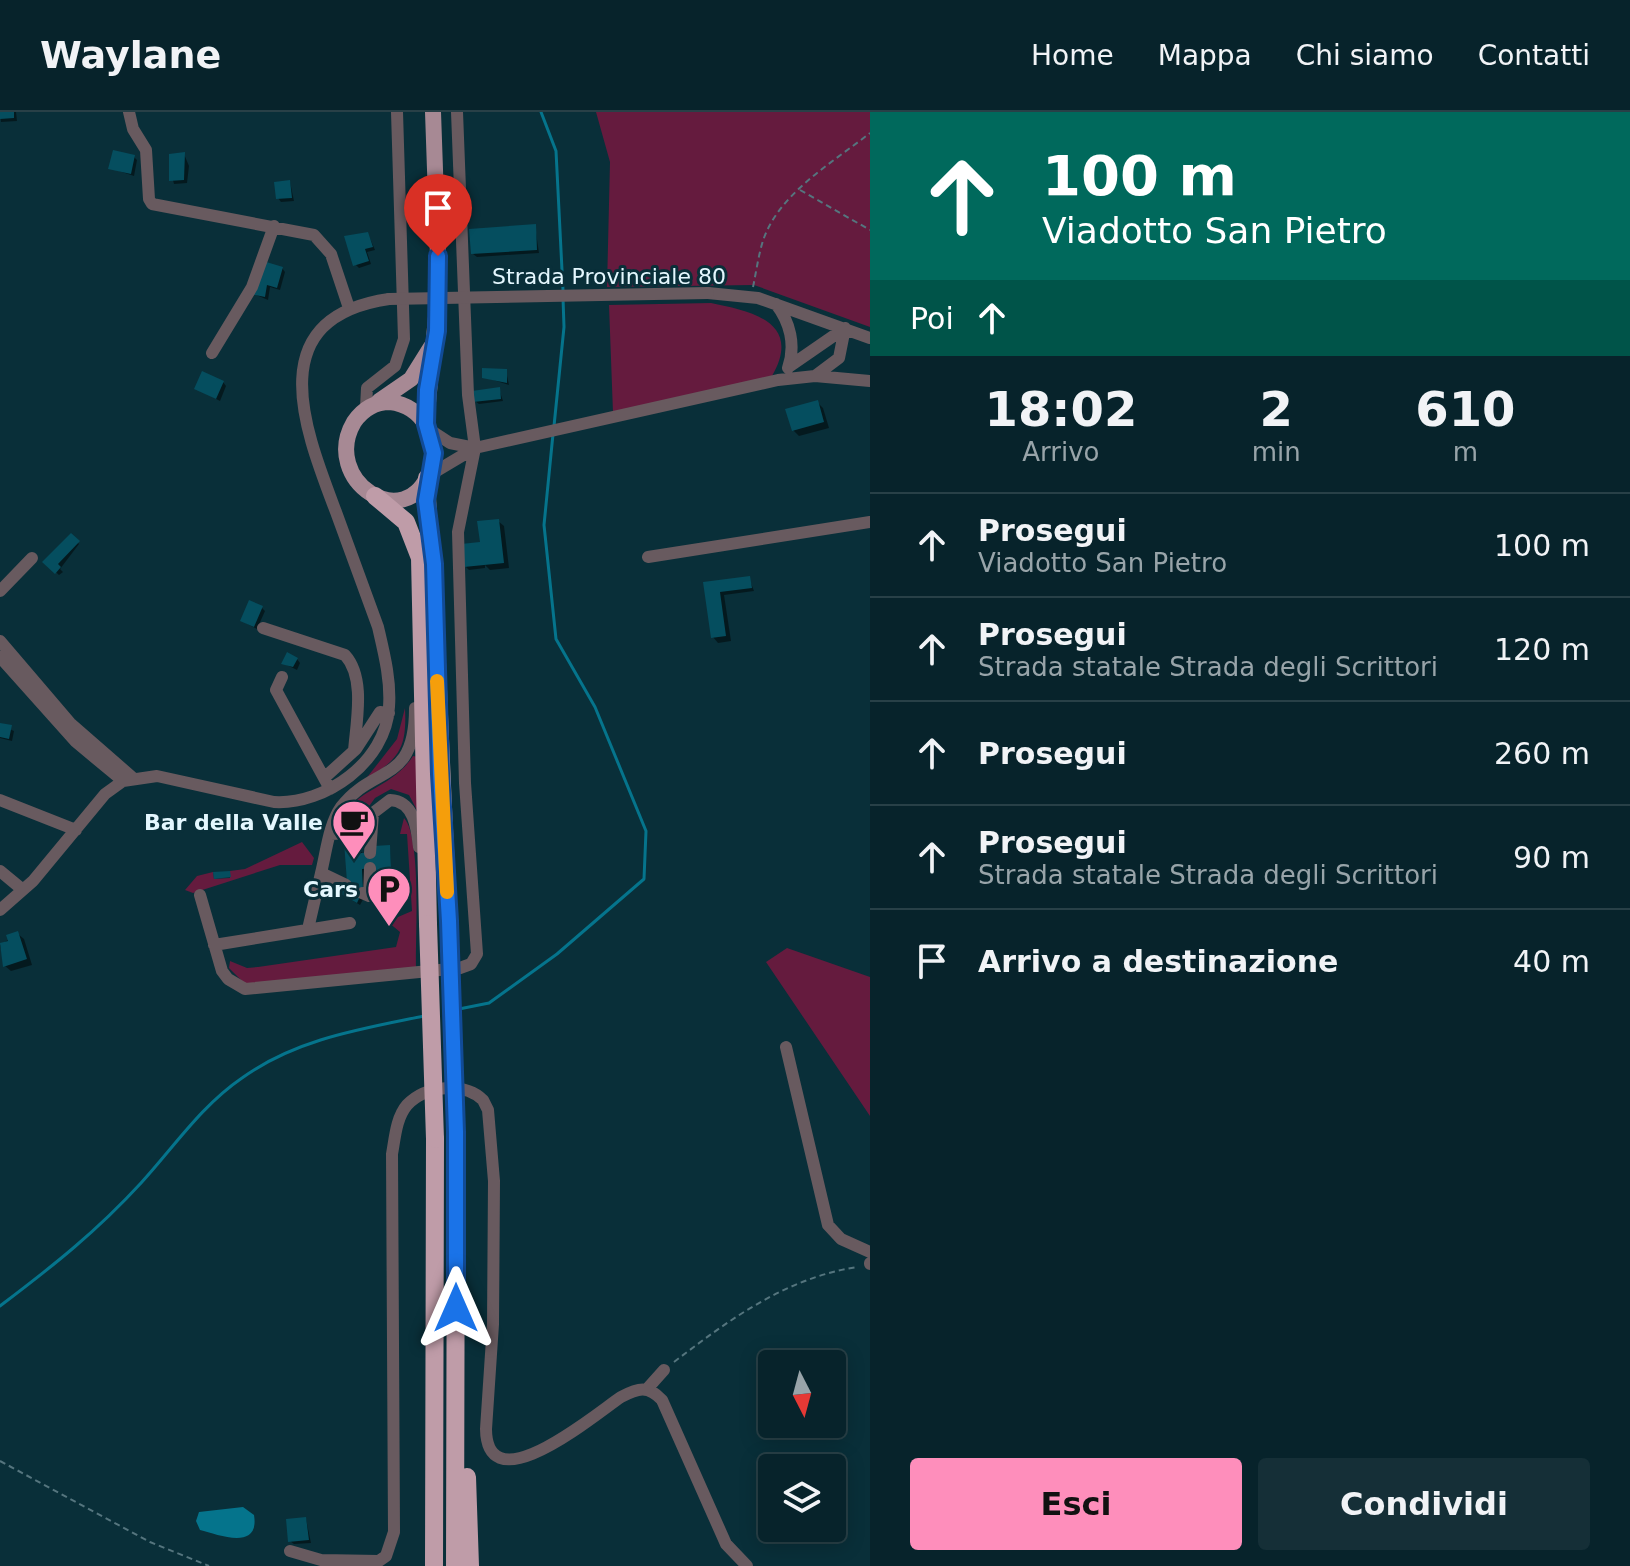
<!DOCTYPE html>
<html lang="it">
<style>
body{margin:0;font-family:"DejaVu Sans",sans-serif;background:#152f37;color:#f1f3f6;height:100vh;display:flex;flex-direction:column;font-size:30px;white-space:nowrap}
*{box-sizing:border-box;margin:0}
p{font-size:26px;color:#98a4a9}
.icon{flex:none;width:44px;height:44px;fill:none;stroke:currentColor;stroke-width:2;stroke-linecap:round;stroke-linejoin:round}
.map{position:relative;flex:1;overflow:hidden}
.sheet{display:flex;flex-direction:column;background:#07232b;width:760px}
.sheet>*{flex:none}
.hud{background:#00695c;color:#fff;overflow:hidden}
.needle{width:52px;rotate:174deg}
.tools{position:absolute;left:758px;top:1238px;display:grid;gap:16px}
.tools a{display:grid;place-items:center;width:88px;height:88px;border-radius:8px;background:#07232b;box-shadow:0 4px 20px #0003,0 0 0 2px #284047;font-size:40px}
.pin{position:absolute;display:grid;place-items:center;width:68px;height:68px;color:#fff;margin:-82px -34px;border-radius:50% 50% 50% 0;rotate:-45deg;box-shadow:0 0 8px #0007}
.pin .icon{rotate:45deg}
.me{position:absolute;width:88px;margin:-44px;rotate:0deg;stroke-linejoin:round;filter:drop-shadow(0 0 6px #0008)}
.turn{display:flex;align-items:center;gap:28px;height:168px;padding:0 40px;font-size:36px}
.turn .icon{width:104px;height:104px;stroke-width:2.5}
.turn b{display:block;font-size:56px;line-height:68px}
.then{display:flex;align-items:center;height:76px;padding:0 40px;background:#0003;gap:16px;font-size:30px}
.eta{display:flex;justify-content:space-evenly;align-items:center;height:136px;text-align:center}
.eta b{font-size:48px;font-weight:600;line-height:56px}
.button{display:flex;gap:16px;margin-top:auto;padding:16px 40px}
.button a{flex:1;height:92px;border-radius:8px;background:#fe8ebb;color:#111;font-size:32px;font-weight:600;line-height:92px;text-align:center}
.button a+a{background:#152f37;color:#f1f3f6}
ul{padding:0;list-style:none}
li{display:flex;align-items:center;gap:24px;height:104px;padding:0 40px;border-top:2px solid #284047}
li div{flex:1}
li b{display:block;font-size:30px}
li em{font-style:normal}
header{display:flex;align-items:center;gap:48px;box-sizing:border-box;height:112px;padding:0 40px;background:#07232b;border-bottom:2px solid #284047}
header strong{font-size:38px}
nav{display:flex;gap:44px;margin-inline-start:auto;font-size:28px}
main{display:flex;flex:1;min-height:0}
.map>svg:first-child{display:block}
.green{fill:#651b3e}
.water{fill:#05748c}
.shadow{fill:#0007}
.lines{fill:none;stroke-linecap:round;stroke-linejoin:round}
.stream{stroke:#05748c;stroke-width:3}
.building{fill:#054e5f}
.path{stroke:#55757e;stroke-width:2;stroke-dasharray:6 4;stroke-linecap:butt}
.minor{stroke:#685a5f;stroke-width:12}
.major{stroke:#a78994;stroke-width:16}
.highway{stroke:#bf9ca8;stroke-width:18}
.minor-bridge{stroke:#685a5f;stroke-width:12}
.highway-bridge{stroke:#bf9ca8;stroke-width:18}
.route-casing{stroke:#114b97;stroke-width:20}
.route{stroke:#1a73e8;stroke-width:14}
.slow{stroke:#f59e0b;stroke-width:14}
.labels{text-anchor:middle;stroke-width:6;stroke-linejoin:round;paint-order:stroke}
.street-label{font-size:22px;fill:#e4f7fe;stroke:#092f39}
.poi-label{font-size:22px;font-weight:bold;fill:#e4f7fe;stroke:#092f39;text-anchor:end}
</style>
<header>
<strong>Waylane</strong>
<nav><a>Home</a><a>Mappa</a><a>Chi siamo</a><a>Contatti</a></nav>
</header>
<main>
<div class="map">
<svg width="870" height="1454" viewBox="0 0 870 1454">
<rect width="100%" height="100%" fill="#092f39"/>
<path class="green" d="M596,0H870V215L754,173L607,175L610,50Z
M711,191C751,199 803,210 772,264L613,301L609,193Z
M405,596C407,637 399,647 365,668L397,627Z
M413,644L418,645L419,702L409,683L391,677L375,686L362,704L342,705C359,676 392,676 413,644Z
M404,706C422,725 415,827 416,856L245,872L229,856L230,849L247,856L258,855L396,835L400,820L388,810L392,803L398,805L412,799L407,722H400Z
M302,730L314,746L312,753H280L193,781L185,778L197,764L213,760L214,767L230,766V759L245,757Z
M787,836L870,865V1004L766,850Z"/>
<path class="water" d="M243,1395L254,1403C260,1439 219,1423 200,1418L196,1409L199,1400Z"/>
<path class="shadow" d="M0,0H16L17,9L1,10Z
M184,42L189,54L187,71L174,72L169,53Z
M134,45L137,48L134,64L110,56Z
M290,70L294,89L281,90L278,86Z
M535,114L539,141L477,145L473,142Z
M368,122L375,138L367,140L371,152L359,156L355,152Z
M282,156L285,160L280,178L270,175L268,188L252,181Z
M506,259L509,273L484,265Z
M223,270L226,274L220,289L197,277Z
M499,277L503,289L479,292L475,289Z
M818,291L823,296L829,316L799,324L793,318Z
M498,409L504,414L509,456L490,458L485,453V456L469,458L466,455Z
M71,423L79,432L60,457L63,460L59,463L45,450Z
M749,466L754,479L724,483L731,529L718,531L713,525L705,472Z
M262,496L265,499L257,517L242,509Z
M297,547L300,551L297,558L283,551Z
M0,613L14,619L12,629L0,626Z
M359,731L363,743L390,736L392,780L366,782L360,793L347,785Z
M18,822L24,827L32,853L11,859L5,854L0,833Z
M306,1407L311,1431L294,1432L290,1429Z"/>
<g class="lines">
<path class="stream" d="M541,0L556,39L563,178
M554,314L564,215L563,186
M459,897L489,891L557,842L644,767L646,719L595,595L556,527L544,413L553,322
M0,1194C53,1154 97,1119 141,1071C174,1035 201,994 242,966C296,927 361,917 424,904"/>
</g>
<path class="building" d="M0,0H14V6L0,7Z
M113,38L135,43L131,62L108,57Z
M185,40L184,68L169,69V42Z
M290,68L292,86L276,87L274,70Z
M536,112L537,138L471,142L469,117Z
M368,120L373,135L365,137L369,149L353,154L344,124Z
M263,149L283,155L277,176L267,173L265,185L250,182Z
M482,256L507,257V271L482,266Z
M202,259L224,269L216,287L194,277Z
M500,275L501,287L473,290L472,279Z
M818,288L824,310L792,319L785,297Z
M499,407L504,451L464,455L461,432L480,430L477,409Z
M71,421L80,429L58,452L61,455L55,462L42,450Z
M750,464L752,476L720,480L726,524L711,526L703,470Z
M249,488L263,494L254,515L240,509Z
M287,540L298,546L293,555L281,552Z
M0,611L12,613L9,627L0,625Z
M360,729L361,741H374V734L390,733L392,779L375,780L374,756L362,757L363,778L357,791L341,782L347,770L344,730Z
M230,759L231,765L214,767L213,760Z
M18,819L27,847L3,855L0,831L8,829L6,823Z
M306,1405L309,1428L288,1430L286,1407Z"/>
<g class="lines">
<path class="path" d="M800,78L870,118
M753,175C756,161 758,146 762,132C776,83 832,51 870,21
M674,1250C730,1207 786,1166 857,1155
M0,1349L150,1430L209,1454"/>
<path class="minor" d="M129,0L133,17L146,38L149,87L152,92L314,123L331,142L349,196
M708,181L758,186L870,226
M776,192C790,210 796,233 788,256
M212,241L252,175L274,114
M790,254L845,216L839,246L815,264
M366,296L367,276L395,254L404,227L397,0
M430,318L450,331L475,336L778,268L815,264L870,269
M428,364L475,336
M648,445L870,410
M0,479L32,446
M263,516L345,543C366,566 356,611 354,639
M0,529L70,611L133,666
M0,545L76,630L123,669
M282,565L276,578L330,677
M324,666L356,637L380,600L389,601
M0,688L76,718
M331,722L370,720
M370,741L373,701L390,688C414,689 417,716 419,735
M0,759L23,778
M346,773L321,761C326,741 329,712 341,695C374,652 415,673 415,596
M362,781L369,784L370,756
M200,783L222,859L228,867L245,877L460,856L471,852L477,842L465,671L458,420L475,336L468,283L457,0
M0,798L33,769L105,682L123,669L157,664L274,690C325,693 386,650 389,595C391,568 384,541 378,515C364,476 350,438 336,400C305,318 259,206 389,187
M308,817L321,761
M214,833L350,811
M786,935L828,1113L841,1127L870,1140
M870,1152V1151
M647,1277L664,1258
M290,1439L321,1448L379,1449
M372,1454L386,1444L394,1420L392,1042C395,1026 396,1006 407,993C426,973 464,970 483,988L488,998L494,1069L493,1212L486,1317C487,1395 598,1300 621,1285C638,1276 648,1273 662,1288L726,1432L747,1454"/>
<path class="major" d="M379,289L411,267L431,235
M390,290C424,294 441,328 430,359C406,425 320,368 354,310C363,297 374,290 390,290Z
M426,312L439,173L433,0"/>
<path class="highway" d="M427,366C425,401 433,434 434,469C438,582 442,696 449,809
M375,384L406,410L420,446L428,812
M467,1365L470,1454
M434,1454L435,1027
M455,1454L456,1020"/>
<path class="minor-bridge" d="M389,187L708,181"/>
<path class="highway-bridge" d="M449,809L456,1020
M428,812L435,1027"/>
</g>
<g class="lines">
<g class="route-casing">
<path id="route" d="M438,144L437,219L427,278L426,312L434,341L426,389L434,452L440,662L449,809L456,1020V1196"/>
</g>
<use href="#route" class="route"/>
<path class="slow" d="M437,569L447,780"/>
</g>
<defs>
<g id="cafe-pin" transform="scale(2.3)"><path d="M0 17L-7.5 6A9.5 9.5 0 1 1 7.5 6Z" fill="#fe8ebb" stroke="#092f39"/><path d="M-5.5-4.5H6V0H3Q3 3.5 0 3.5H-2.5Q-5.5 3.5-5.5 0ZM3-3.2v2h1.7v-2ZM-6 4.5H4V6H-6Z" fill="#111"/></g>
<g id="parking-pin" transform="scale(2.3)"><path d="M0 17L-7.5 6A9.5 9.5 0 1 1 7.5 6Z" fill="#fe8ebb" stroke="#092f39"/><path d="M-3.5-5.5H1a3.5 3.5 0 0 1 0 7H-1V5.5H-3.5ZM-1-3.4V-.6H.8a1.4 1.4 0 0 0 0-2.8Z" fill="#111"/></g>
</defs>
<g fill-rule="evenodd">
<use href="#cafe-pin" x="354" y="710"/>
<use href="#parking-pin" x="389" y="777"/>
</g>
<g class="labels">
<g class="street-label">
<text x="609" y="172">Strada Provinciale 80</text>
</g>
<g class="poi-label">
<text x="323" y="718">Bar della Valle</text>
<text x="358" y="785">Cars</text>
</g>
</g>
</svg>
<div class="tools">
<a><svg class="needle" viewBox="-14 -14 28 28"><path d="M0-13l5 13h-10z" fill="#e53935"/><path d="M0 13l5-13h-10z" fill="#98a4a9"/></svg></a>
<a><svg class="icon" aria-label="layers" viewBox="0 0 24 24"><path d="M12 4l9 5-9 5-9-5zM3 14l9 5 9-5"/></svg></a>
</div>
<div class="pin" style="left:438px;top:144px;background:#d93025"><svg class="icon" aria-label="arrive" viewBox="0 0 24 24"><path d="M6 21V4h12l-3 4 3 4H6"/></svg></div>
<svg class="me" style="left:456px;top:1196px" viewBox="-20 -20 40 40"><path d="M0-17L14 15 0 8-14 15z" fill="#1a73e8" stroke="#fff" stroke-width="4"/></svg>
</div>
<section class="sheet">
<div class="hud">
<div class="turn"><svg class="icon" aria-label="ahead" viewBox="0 0 24 24"><path d="M12 20V5M6 11l6-6 6 6"/></svg><div><b>100 m</b>Viadotto San Pietro</div></div>
<div class="then">Poi<svg class="icon" aria-label="ahead" viewBox="0 0 24 24"><path d="M12 20V5M6 11l6-6 6 6"/></svg></div>
</div>
<div class="eta">
<div><b>18:02</b><p>Arrivo</p></div>
<div><b>2</b><p>min</p></div>
<div><b>610</b><p>m</p></div>
</div>
<ul>
<li><svg class="icon" aria-label="ahead" viewBox="0 0 24 24"><path d="M12 20V5M6 11l6-6 6 6"/></svg><div><b>Prosegui</b><p>Viadotto San Pietro</p></div><em>100 m</em></li>
<li><svg class="icon" aria-label="ahead" viewBox="0 0 24 24"><path d="M12 20V5M6 11l6-6 6 6"/></svg><div><b>Prosegui</b><p>Strada statale Strada degli Scrittori</p></div><em>120 m</em></li>
<li><svg class="icon" aria-label="ahead" viewBox="0 0 24 24"><path d="M12 20V5M6 11l6-6 6 6"/></svg><div><b>Prosegui</b></div><em>260 m</em></li>
<li><svg class="icon" aria-label="ahead" viewBox="0 0 24 24"><path d="M12 20V5M6 11l6-6 6 6"/></svg><div><b>Prosegui</b><p>Strada statale Strada degli Scrittori</p></div><em>90 m</em></li>
<li><svg class="icon" aria-label="arrive" viewBox="0 0 24 24"><path d="M6 21V4h12l-3 4 3 4H6"/></svg><div><b>Arrivo a destinazione</b></div><em>40 m</em></li>
</ul>
<div class="button"><a>Esci</a><a>Condividi</a></div>
</section>
</main>
